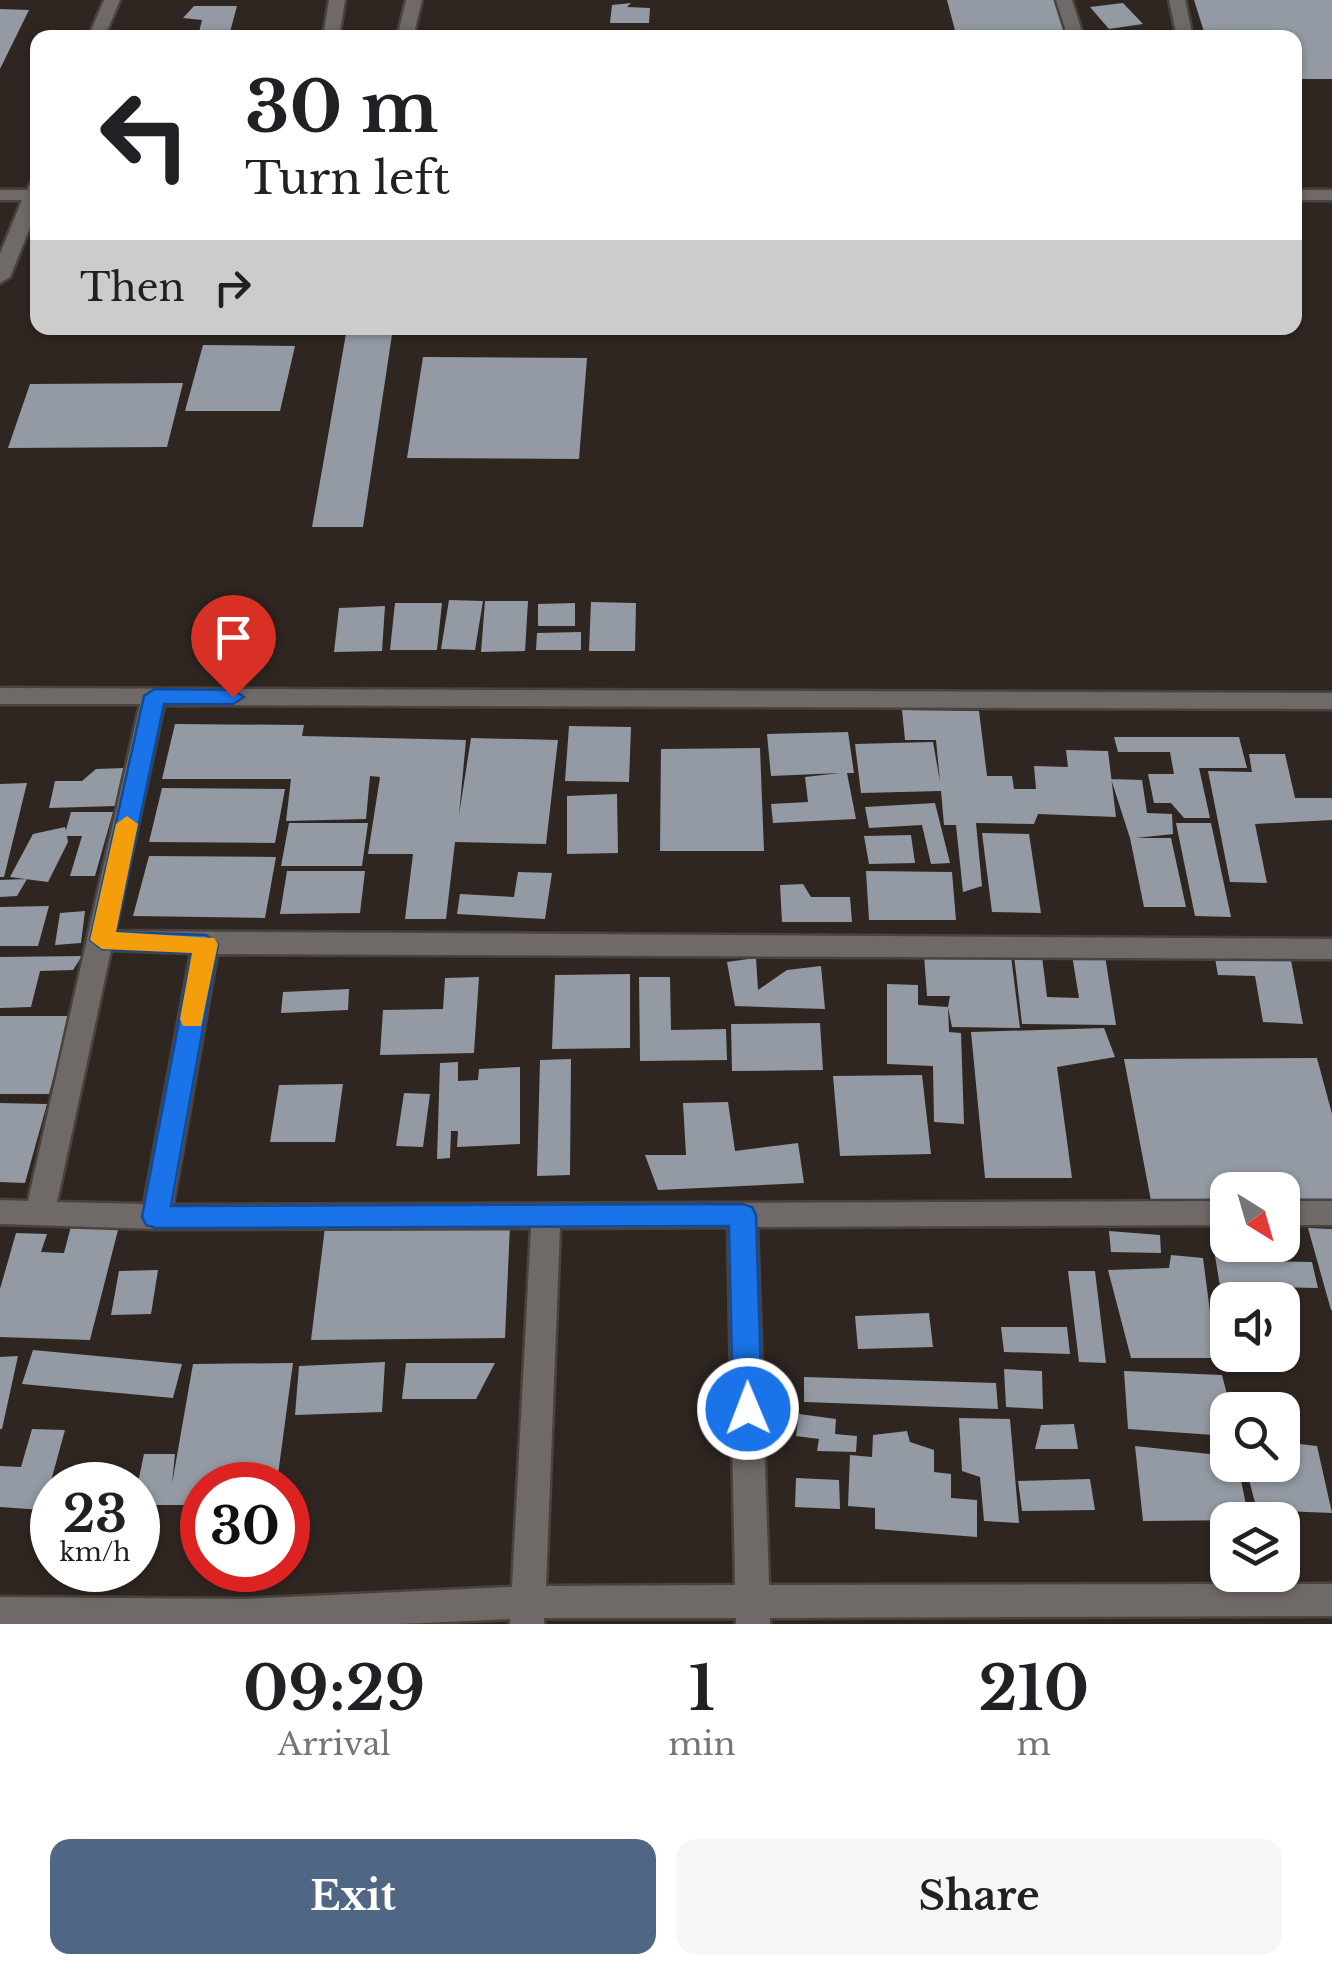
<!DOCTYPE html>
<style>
body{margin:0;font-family:"Libre Baskerville",serif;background:#f6f6f6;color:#202124;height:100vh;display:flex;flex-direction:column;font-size:38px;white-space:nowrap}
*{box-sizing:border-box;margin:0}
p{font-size:32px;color:#757577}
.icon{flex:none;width:55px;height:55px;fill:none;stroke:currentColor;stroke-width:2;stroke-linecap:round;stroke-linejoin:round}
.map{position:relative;height:1624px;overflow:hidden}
.panel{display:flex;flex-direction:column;background:#fff;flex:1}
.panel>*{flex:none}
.banner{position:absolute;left:30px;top:30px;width:1272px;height:305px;border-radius:20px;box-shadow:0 2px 8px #0004;background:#fff;color:#202124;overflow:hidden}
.needle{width:65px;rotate:143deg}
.tools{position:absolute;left:1210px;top:1172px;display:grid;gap:20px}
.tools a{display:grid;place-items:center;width:90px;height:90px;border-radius:20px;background:#fff;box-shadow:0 2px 8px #0004;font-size:50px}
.speed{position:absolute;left:30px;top:1462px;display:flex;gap:20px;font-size:50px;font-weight:700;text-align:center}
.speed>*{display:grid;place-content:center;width:130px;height:130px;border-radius:50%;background:#fff;box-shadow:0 2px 8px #0004;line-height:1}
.speed small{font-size:25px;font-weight:400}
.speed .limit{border:15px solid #d22;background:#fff;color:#111}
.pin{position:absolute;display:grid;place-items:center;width:85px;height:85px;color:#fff;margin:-102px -42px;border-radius:50% 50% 50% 0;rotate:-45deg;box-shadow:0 0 10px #0007}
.pin .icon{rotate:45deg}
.me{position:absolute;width:110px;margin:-55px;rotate:359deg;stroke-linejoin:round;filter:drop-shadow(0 0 8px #0008)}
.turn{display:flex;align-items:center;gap:35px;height:210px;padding:0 50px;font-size:45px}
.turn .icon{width:130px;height:130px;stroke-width:2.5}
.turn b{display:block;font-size:70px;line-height:85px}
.then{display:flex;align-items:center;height:95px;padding:0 50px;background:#0003;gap:20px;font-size:38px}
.eta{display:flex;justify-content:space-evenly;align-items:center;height:170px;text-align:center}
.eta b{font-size:60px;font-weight:700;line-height:70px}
.button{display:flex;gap:20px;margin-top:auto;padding:20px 50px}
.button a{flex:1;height:115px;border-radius:20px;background:#4f6685;color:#fff;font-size:40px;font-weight:700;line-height:115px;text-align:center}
.button a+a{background:#f6f6f6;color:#202124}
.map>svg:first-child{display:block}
.building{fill:#939aa4}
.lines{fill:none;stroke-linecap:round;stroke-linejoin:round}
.minor-casing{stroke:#4a423d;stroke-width:5}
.minor{fill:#6f6a67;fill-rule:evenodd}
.route{fill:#1a73e8;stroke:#114b97;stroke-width:2.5}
.slow{fill:#f59e0b}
</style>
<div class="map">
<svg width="1332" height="1624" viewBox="0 0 1332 1624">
<rect width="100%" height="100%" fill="#2f2621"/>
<path class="building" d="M947,0H1054L1066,38H957Z
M1194,0H1332V79H1295V38H1206Z
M631,3L627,7L650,8L649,23H610L612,5Z
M1123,3L1143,24L1109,29L1090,7Z
M194,6H237L230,32H199L202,20L183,18Z
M0,9L29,10L0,69Z
M347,328H393L363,527H312Z
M203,345L295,346L280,411H185Z
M423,357L587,358L579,459L407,458Z
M183,383L167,447L8,448L30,384Z
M449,600L483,601L475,650L441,649Z
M485,601H528L525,651L481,652Z
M591,602L636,603L635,651H589Z
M395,603H442L437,650H390Z
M575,603V626H538V604Z
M385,606L382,651L334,652L339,608Z
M581,632V650H536L537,633Z
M902,710L979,711L987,776H1012L1014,789H1036L1034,766L1068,767L1066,750L1108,751L1116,817L1038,814L1034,824L976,823L982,886L963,892L956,825H944L941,791L861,793L855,744L933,742L940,782L936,740H905Z
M175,724L304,725L302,736L466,740L459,815L471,738L558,740L546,844L455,842L446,919H405L413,854H368L380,777L370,776L366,819L286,821L291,779H162Z
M569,726L631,727L629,782L565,781Z
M848,732L854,773H847L856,819L773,823L771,804L808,802L805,777L840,773L771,776L767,734Z
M1114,737H1239L1247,768H1199L1210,818H1184L1171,803H1154L1148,774H1174L1170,752H1118Z
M760,748L764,851H660L661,749Z
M1249,754H1285L1295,798H1332V820L1255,824L1267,883L1230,882L1208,771L1252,772Z
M124,768L116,806L49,808L55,781H82L96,769Z
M1111,779L1142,780L1147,813L1172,814L1173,834L1136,838H1171L1186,907H1144L1130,838Z
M27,783L4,877H0V784Z
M162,788L285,789L275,843L149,842Z
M617,794L618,853L567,854V796Z
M935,803L950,863L931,864L922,825L869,828L865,807Z
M71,812H113L95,876H70L82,836H67L68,842L48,882L10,877L33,834L65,827L66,830Z
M289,823H368L362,866H281Z
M1176,823H1211L1231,917L1195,916Z
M982,833L1029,834L1041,913L992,912Z
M911,835L915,863L869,864L864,836Z
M149,856L276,857L265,918L133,916Z
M287,871H365L360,913L280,914Z
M866,871L952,872L956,920H869Z
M518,872L552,873L545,919L457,914L460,894L514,897Z
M27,879L17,896L0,897V880Z
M803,884L811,897H850L852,922H782L780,885Z
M49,906L38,946H0V907Z
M85,911L81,943L55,945L60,913Z
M1214,953L1290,955L1303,1024L1263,1022L1255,976L1218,975Z
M924,955L1011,956L1020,1028L952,1027L948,1007L950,996H927Z
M1072,955L1105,956L1116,1025L1022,1024L1014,956H1042L1047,997L1079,998Z
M82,956L73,970L40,971L31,1007L0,1008V957Z
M756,958L758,990L787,970L821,966L825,1009L735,1006L727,962Z
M630,974V1048L552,1049L555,975Z
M479,977L474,1053L380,1055L383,1010L443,1009L445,978Z
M639,977H670L671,1030L726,1029L727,1060L640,1061Z
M887,984L918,985V1005L948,1007L949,1032L961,1033L964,1124L934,1122L933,1066L887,1064Z
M349,989L348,1010L281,1013L283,992Z
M0,1016H70L49,1094H0Z
M820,1023L823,1070L732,1071L731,1024Z
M1104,1028L1115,1057L1057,1067L1072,1178H985L971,1032Z
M1317,1058L1332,1114V1200H1282V1190H1228V1200L1151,1201L1124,1059Z
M571,1059L570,1175L537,1176L540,1060Z
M458,1062V1081L478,1080L479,1069L520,1067V1144L457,1147L458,1131H451L450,1158L437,1159L440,1063Z
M922,1075L931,1154L840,1156L833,1076Z
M343,1084L335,1142H270L279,1085Z
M404,1093L430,1094L423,1147L396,1146Z
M728,1102L735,1151L798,1143L804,1183L658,1190L645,1155H686L683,1103Z
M0,1103L47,1104L25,1183L0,1182Z
M510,1225L505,1338L311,1340L325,1227Z
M71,1226H119L90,1340L0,1337V1289L16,1233L47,1234L41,1252L64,1253Z
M1308,1228L1332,1229V1310H1331Z
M1109,1231L1160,1235L1161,1253L1111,1252Z
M1211,1232H1228V1245H1255L1258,1261L1312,1262L1318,1288L1220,1286Z
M1171,1255L1203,1258L1216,1358H1131L1108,1270L1169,1268Z
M158,1270L151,1314L111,1315L119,1271Z
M1068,1271H1095L1106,1363L1079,1362Z
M1224,1295H1281L1282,1300H1225Z
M929,1313L933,1347L858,1349L855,1316Z
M1001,1327H1067L1070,1354L1004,1352Z
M33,1350L182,1364L173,1398L22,1384Z
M18,1356L2,1429H0V1357Z
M385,1362L382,1412L295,1415L299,1366Z
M293,1363L277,1482L200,1483L196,1505H138V1485H66L68,1478H139L144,1454H175L172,1484L193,1364Z
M406,1363H495L476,1399H402Z
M1004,1369L1042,1371L1043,1409L1006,1407Z
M1124,1371L1222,1375L1231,1410H1228V1436L1128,1429Z
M804,1377L996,1383L998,1409L804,1402Z
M799,1414L836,1419L835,1434L857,1436L856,1452L817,1451L819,1439L796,1436Z
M959,1418L1010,1419L1019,1523L984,1521L980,1477L962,1471Z
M1074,1424L1078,1449H1035L1041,1425Z
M32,1429L65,1430L43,1510L0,1507V1466L21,1467Z
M907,1431L910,1442L934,1450V1472L951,1474V1498L977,1500V1537L875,1529V1508L848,1506L850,1455L872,1457L873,1435Z
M1282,1442L1317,1446L1332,1513L1257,1510L1245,1465H1282Z
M1135,1446L1228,1456V1465H1238L1249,1520L1143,1521Z
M796,1478L839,1480L840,1509L795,1507Z
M1090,1479L1095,1510L1022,1511L1018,1481Z"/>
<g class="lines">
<g class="minor-casing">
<path id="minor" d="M104,0H120L104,38H88Z
M329,0H345L339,38H323Z
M406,0H422L413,38H397Z
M1056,0H1072L1084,38H1068Z
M1169,0H1185L1193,38H1177Z
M38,179V208L10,277L0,283V254L22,200H0V190H27L32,180Z
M1295,190H1332V200H1295Z
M0,688L1332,693V709L164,705L115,931L1332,939V959L217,954L173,1205L1228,1201V1225L757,1227L769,1585L1332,1584V1616L770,1618V1624H736V1618H544V1624H510V1619L401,1624H0V1597L243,1599L512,1587L531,1228L156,1229L0,1224V1200L28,1201L140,704H0ZM111,950L191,953L144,1204L57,1202ZM728,1227L735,1585L546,1586L560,1228Z
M1282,1201H1332V1225H1282Z"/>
</g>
<use href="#minor" class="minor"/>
</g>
<path class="route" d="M154,689L233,690L244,697L233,704H164L116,932L206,935L218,944L171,1206L742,1204L752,1207L756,1215L762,1409L758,1418L748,1422L737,1418L733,1409L729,1226L156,1228L146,1225L142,1217L192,953L102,949L90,940L144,696Z"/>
<path class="slow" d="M127,816L138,824L116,932L214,938L218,944L201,1026H183L180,1019L192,953L102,949L90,940L116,824Z"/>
</svg>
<div class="tools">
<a><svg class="needle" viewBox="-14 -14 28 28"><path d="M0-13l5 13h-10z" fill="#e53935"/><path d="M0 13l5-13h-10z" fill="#757577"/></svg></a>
<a><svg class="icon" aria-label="sound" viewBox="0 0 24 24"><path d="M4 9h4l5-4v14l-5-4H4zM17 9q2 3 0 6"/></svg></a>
<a><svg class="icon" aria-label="search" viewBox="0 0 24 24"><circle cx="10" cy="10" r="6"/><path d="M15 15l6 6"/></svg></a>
<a><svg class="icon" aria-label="layers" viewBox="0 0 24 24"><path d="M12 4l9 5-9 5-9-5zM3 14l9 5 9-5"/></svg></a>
</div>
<div class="speed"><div>23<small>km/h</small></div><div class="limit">30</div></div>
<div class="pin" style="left:233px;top:697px;background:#d93025"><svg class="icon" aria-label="arrive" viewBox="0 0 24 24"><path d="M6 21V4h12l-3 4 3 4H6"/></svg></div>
<svg class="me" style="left:748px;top:1409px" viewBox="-20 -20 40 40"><circle r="17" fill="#1a73e8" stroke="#fff" stroke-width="3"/><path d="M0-11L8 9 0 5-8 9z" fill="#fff"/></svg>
<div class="banner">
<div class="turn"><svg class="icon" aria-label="left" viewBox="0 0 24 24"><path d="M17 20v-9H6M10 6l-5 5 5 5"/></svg><div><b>30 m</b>Turn left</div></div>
<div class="then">Then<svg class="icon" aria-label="right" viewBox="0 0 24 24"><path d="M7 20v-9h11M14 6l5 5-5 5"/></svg></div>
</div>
</div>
<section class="panel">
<div class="eta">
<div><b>09:29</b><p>Arrival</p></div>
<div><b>1</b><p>min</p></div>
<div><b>210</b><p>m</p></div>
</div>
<div class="button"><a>Exit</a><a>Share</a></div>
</section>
